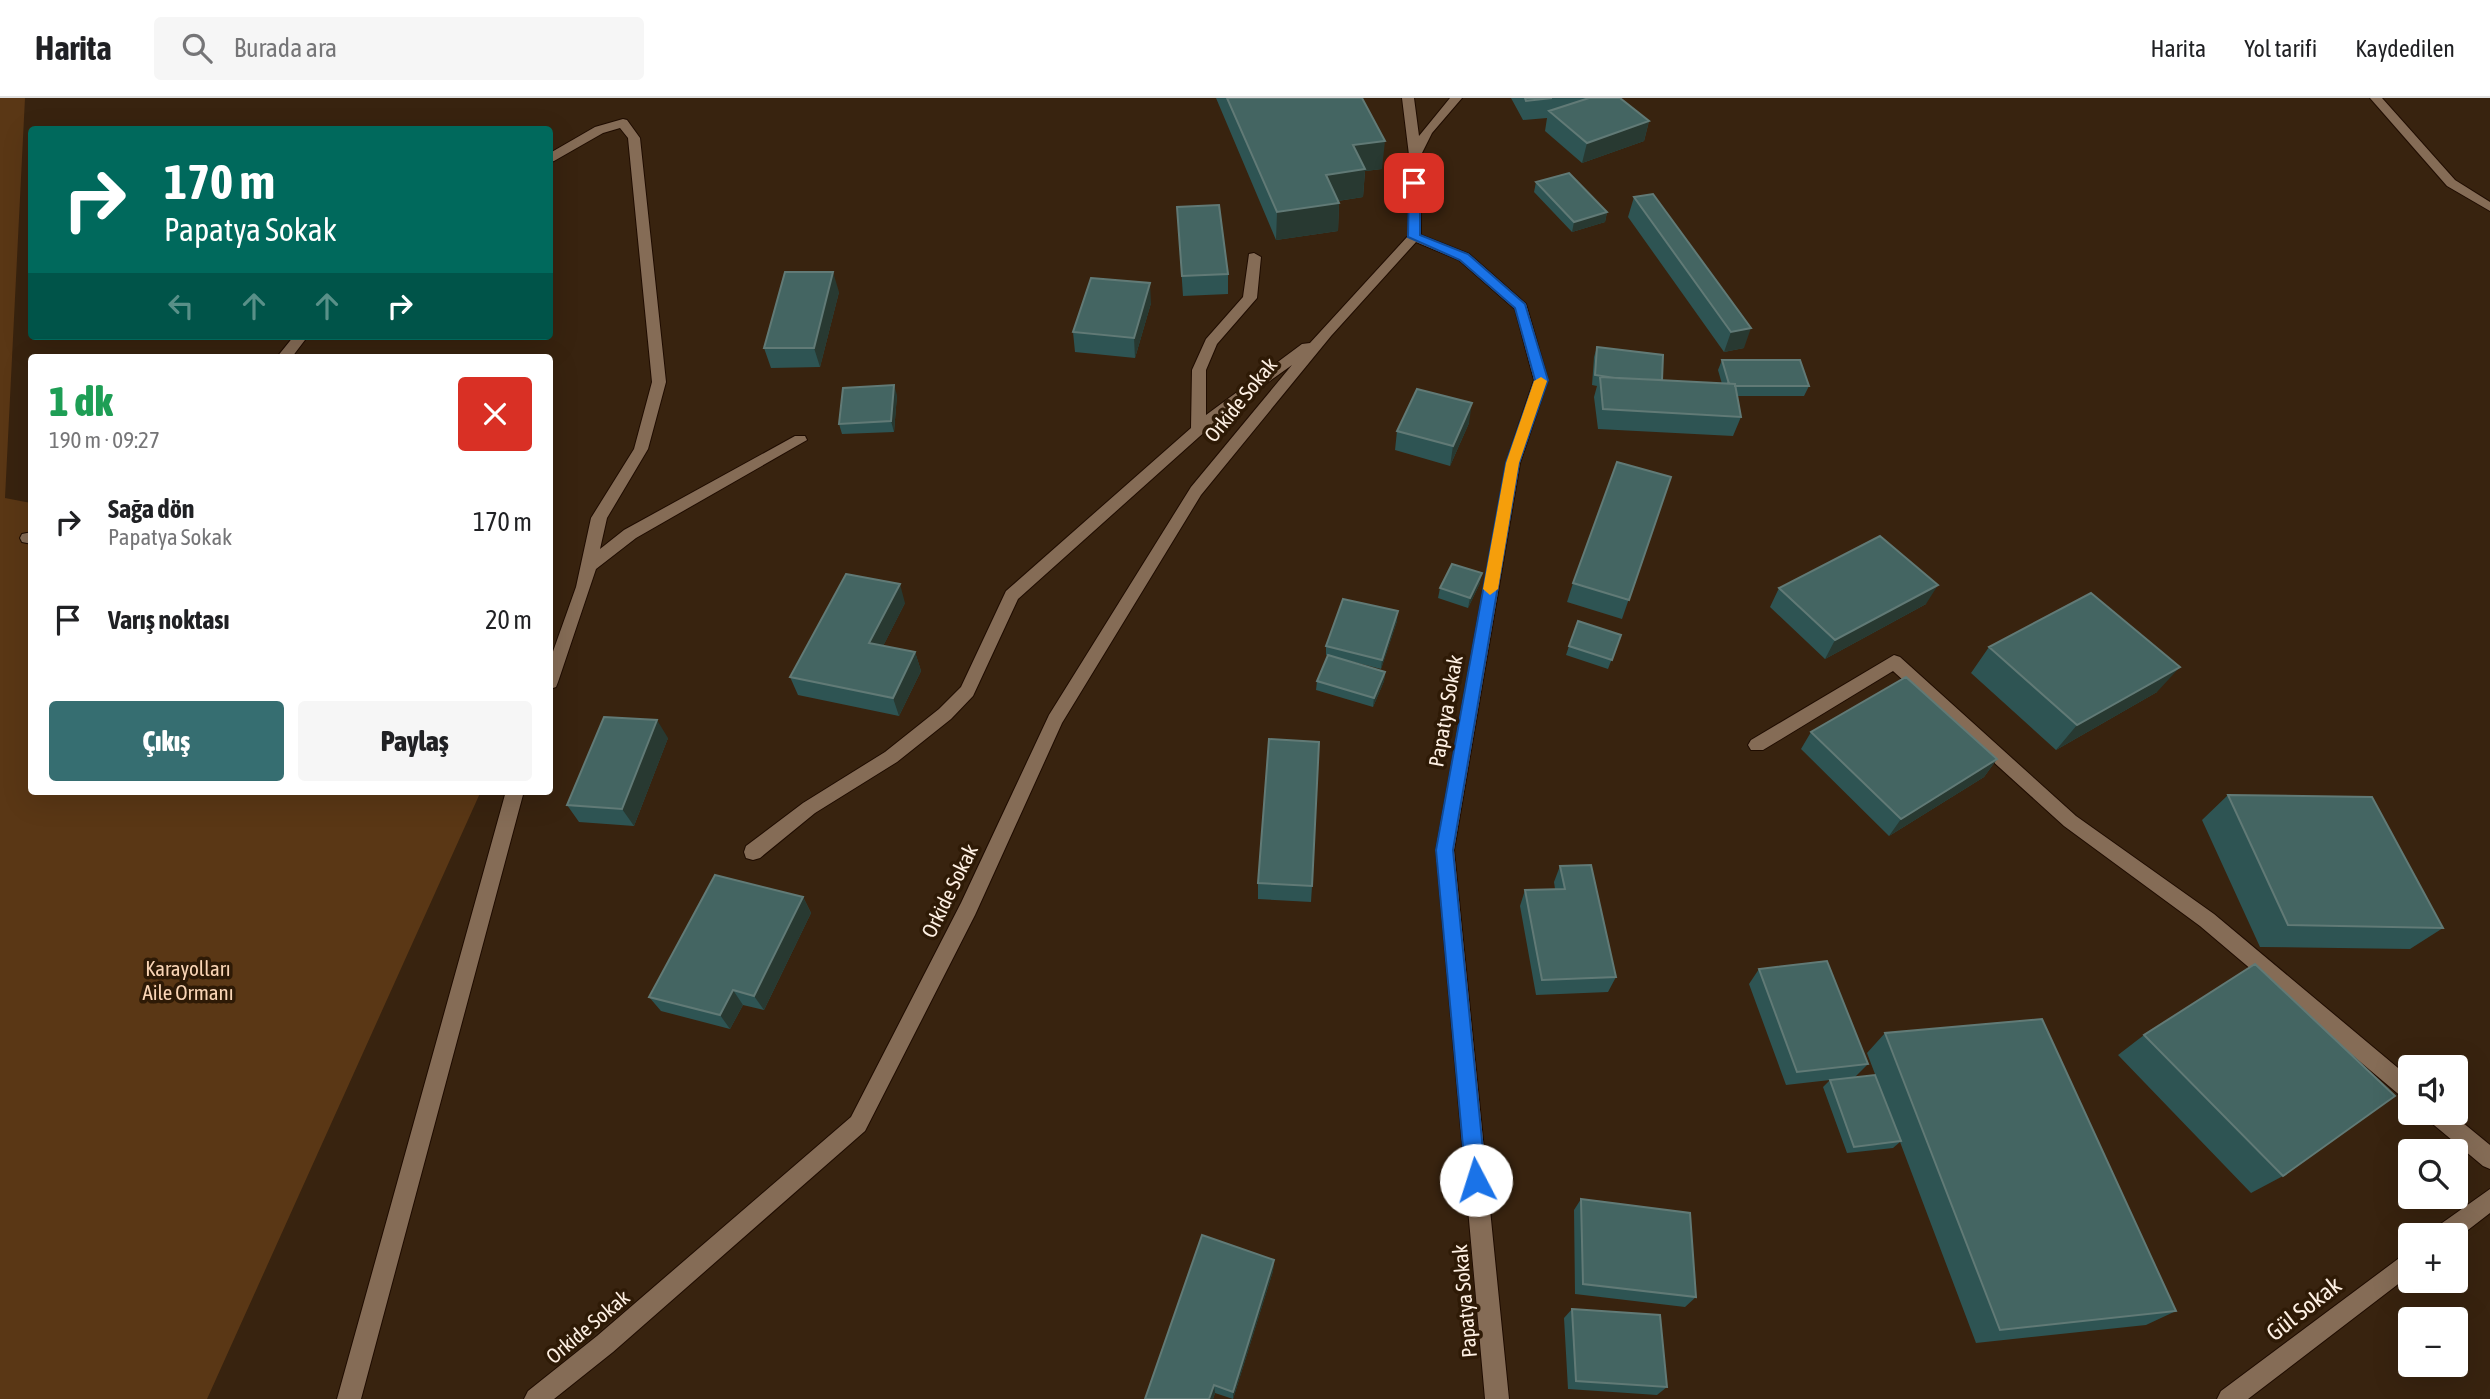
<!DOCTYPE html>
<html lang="tr">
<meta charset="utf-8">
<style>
body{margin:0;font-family:"Asap Condensed",sans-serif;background:#f6f6f6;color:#202124;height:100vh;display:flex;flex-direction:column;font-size:26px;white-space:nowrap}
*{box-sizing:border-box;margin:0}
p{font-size:23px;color:#757577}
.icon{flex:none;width:38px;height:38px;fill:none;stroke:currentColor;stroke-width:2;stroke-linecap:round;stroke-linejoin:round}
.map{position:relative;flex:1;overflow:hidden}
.side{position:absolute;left:28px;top:256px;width:525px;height:441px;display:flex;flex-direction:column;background:#fff;border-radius:7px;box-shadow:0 7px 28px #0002}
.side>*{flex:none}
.banner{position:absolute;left:28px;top:28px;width:525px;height:214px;border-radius:7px;box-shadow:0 7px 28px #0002;background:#00695c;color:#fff;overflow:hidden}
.buttons{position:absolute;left:2398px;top:957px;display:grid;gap:14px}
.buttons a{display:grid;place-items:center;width:70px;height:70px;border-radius:7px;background:#fff;box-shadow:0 7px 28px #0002;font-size:35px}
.pin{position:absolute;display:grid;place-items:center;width:60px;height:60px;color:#fff;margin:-30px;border-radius:14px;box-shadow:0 4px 10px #0006}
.me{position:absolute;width:77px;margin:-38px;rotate:355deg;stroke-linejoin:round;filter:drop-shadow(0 0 5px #0008)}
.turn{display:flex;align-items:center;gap:24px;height:147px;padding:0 21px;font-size:32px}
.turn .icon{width:91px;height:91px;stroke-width:2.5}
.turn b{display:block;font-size:49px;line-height:60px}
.lanes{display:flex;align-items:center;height:66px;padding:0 21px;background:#0003;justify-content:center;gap:35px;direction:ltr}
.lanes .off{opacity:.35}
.round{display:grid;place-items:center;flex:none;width:74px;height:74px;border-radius:7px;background:#f6f6f6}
.headline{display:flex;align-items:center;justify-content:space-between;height:119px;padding:0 21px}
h1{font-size:42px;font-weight:800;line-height:52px;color:#1e9e55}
.button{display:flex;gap:14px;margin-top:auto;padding:14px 21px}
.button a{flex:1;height:80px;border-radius:7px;background:#366e71;color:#fff;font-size:28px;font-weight:800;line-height:80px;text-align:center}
.button a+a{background:#f6f6f6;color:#202124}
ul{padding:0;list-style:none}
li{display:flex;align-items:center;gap:21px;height:98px;padding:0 21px}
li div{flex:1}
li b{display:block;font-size:26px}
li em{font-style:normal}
header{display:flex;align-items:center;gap:42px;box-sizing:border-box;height:98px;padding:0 35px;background:#fff;border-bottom:2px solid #e0e0e0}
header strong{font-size:33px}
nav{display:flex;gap:38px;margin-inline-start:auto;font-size:24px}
.search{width:490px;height:63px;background:#f6f6f6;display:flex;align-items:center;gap:18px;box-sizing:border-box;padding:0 24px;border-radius:7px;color:#757577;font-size:26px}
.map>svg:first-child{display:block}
.green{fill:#5a3715}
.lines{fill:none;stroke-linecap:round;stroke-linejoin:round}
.minor-casing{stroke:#1f0c00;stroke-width:2}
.minor{fill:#856c56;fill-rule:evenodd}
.wall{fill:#2e5453}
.shaded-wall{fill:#283931}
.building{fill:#446562;stroke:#617a76;stroke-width:2}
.route{fill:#1a73e8;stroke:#114b97;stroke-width:2}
.slow{fill:#f59e0b}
.labels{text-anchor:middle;stroke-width:7;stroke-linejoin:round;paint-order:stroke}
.street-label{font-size:21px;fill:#fef0e3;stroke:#2e1a06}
.park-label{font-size:21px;fill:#fad5b6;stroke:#2e1a06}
.near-street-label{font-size:24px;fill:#fef0e3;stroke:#2e1a06}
</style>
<header>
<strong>Harita</strong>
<div class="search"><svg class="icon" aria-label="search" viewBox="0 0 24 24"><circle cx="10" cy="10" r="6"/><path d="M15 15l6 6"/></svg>Burada ara</div>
<nav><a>Harita</a><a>Yol tarifi</a><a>Kaydedilen</a></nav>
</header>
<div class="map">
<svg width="2490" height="1301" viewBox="0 0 2490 1301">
<rect width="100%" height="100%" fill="#38230f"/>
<path class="green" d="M0,0H25L5,400L31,405L32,693H481L207,1301H0Z"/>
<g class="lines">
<g class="minor-casing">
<path id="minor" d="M1402,0H1414L1419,38L1450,0H1462L1432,35L1421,57V137L1469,156L1526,206L1548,282L1520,365L1454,752L1509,1301H1485L1436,752L1506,365L1534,282L1515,211L1459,162L1416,144L1331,238L1201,397L1062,625L975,817L865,1033L613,1254L554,1301H524L528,1293L597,1238L851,1019L961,805L1049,617L1191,389L1292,267L1228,313L1018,501L973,598L951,621L897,664L815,715L760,760L753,762L746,760L744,754L746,748L803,705L885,654L939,611L961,589L1006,493L1191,330L1192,272L1206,241L1243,199L1249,156L1254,155L1261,159L1257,200L1217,246L1206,272V317L1302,246L1310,245L1408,138L1409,57Z
M2370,0H2382L2455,82L2490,104V113L2447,88Z
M623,21L627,22L640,40L666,284L648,351L607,420L600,451L624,432L795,338H805L807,342L636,440L596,471L558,584L556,589L550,591V562L576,489L591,420L634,351L652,284L628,40L620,30L603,35L554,63L550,64V55L595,29Z
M294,238H308L292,259H277Z
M32,434V446L22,444L20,440L22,436Z
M1894,557L1900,559L2076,718L2214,816L2410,980V1003L2403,1000L2200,828L2064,728L1893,573L1763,652H1751L1748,647L1751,642Z
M506,693H524L361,1301H337Z
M2425,1015H2451L2490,1047V1071L2483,1068L2428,1022Z
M2490,1091V1115L2455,1142V1138H2432L2435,1130Z
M2410,1152V1177L2248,1301H2217L2221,1293Z"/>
</g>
<use href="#minor" class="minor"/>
</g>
<path class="wall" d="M1216,0H1362L1382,71L1365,73L1363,99L1338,103L1339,105L1338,133L1276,142Z
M1511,0H1586V1L1649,23L1644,43L1582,65L1545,33L1547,20L1523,22Z
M1536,84L1607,114L1605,124L1572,134L1534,94Z
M1634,99L1744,250L1724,254L1628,119Z
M1177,109L1228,176V196L1183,198Z
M839,194L820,269L771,270L764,250Z
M1151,205L1135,260L1075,254L1073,234Z
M1597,249L1662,282L1722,286L1718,272L1722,262L1809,288L1804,298H1737L1741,319L1733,338L1598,331L1594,299L1597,288L1592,287L1594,259Z
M897,297L894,334L842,336L839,326Z
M1469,325L1450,368L1395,352L1397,333Z
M1671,379L1622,521L1567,504L1573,485Z
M1480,485L1468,510L1438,500L1440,490Z
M1779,490L1926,506L1825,561L1770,509Z
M905,505L883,548L915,554L921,573L899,618L798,597L790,579Z
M1397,523L1381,571L1342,561L1385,574L1384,583L1373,609L1316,592L1317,583L1328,558L1326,557V548Z
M1621,537L1608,571L1566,557L1569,548Z
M1989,549L2157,594L2056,652L1971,575Z
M1811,634L1997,661L1984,679L1889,738L1801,651Z
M668,640L634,728L579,724L567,707Z
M2228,697L2443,830L2410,851L2260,849L2202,722Z
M1560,768L1616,879L1608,894L1536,897L1520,808L1525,792L1555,791L1554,784Z
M1258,785L1312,788L1311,804L1258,801Z
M803,799L811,815L764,912L743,907L730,931L661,913L649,899Z
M1759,871L1868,966L1855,979L1878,984L1867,955L1885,935L2176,1213L2146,1227L1976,1245L1900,1044L1893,1050L1847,1055L1823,989L1830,982L1786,987L1749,886Z
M2144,937L2283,1078L2251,1095L2118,957Z
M1581,1101L1696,1199L1685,1209L1575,1196L1574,1112Z
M1274,1162L1273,1173L1233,1301L1215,1295L1213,1301H1145Z
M1572,1211L1667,1289L1657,1297L1568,1291L1564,1220Z"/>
<path class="shaded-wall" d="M1649,23L1644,43L1582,65L1587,45Z
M1385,43L1382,71L1365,73L1363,99L1324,105L1326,77L1353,47Z
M1339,105L1338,133L1276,142L1277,114Z
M1607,114L1605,124L1572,134L1574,124Z
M833,174L839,194L820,269L814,250Z
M1150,185L1151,205L1135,260L1134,240Z
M1751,230L1744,250L1724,254L1731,234Z
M894,287L897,297L894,334L891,323Z
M1472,305L1469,325L1450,368L1453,348Z
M1482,475L1480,485L1468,510L1470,500Z
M900,486L905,505L875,564L869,545Z
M1938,487L1926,506L1825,561L1835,542Z
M1398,513L1397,523L1381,571L1382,562Z
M915,554L921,573L899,618L893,600Z
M2180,569L2157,594L2056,652L2077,627Z
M1385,574L1384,583L1373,609L1374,600Z
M657,622L668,640L634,728L622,711Z
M1997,661L1984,679L1889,738L1901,721Z
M803,799L811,815L764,912L754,898Z
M733,892L743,907L730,931L720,917Z
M1274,1162L1273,1173L1233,1301V1294Z
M1214,1287L1215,1295L1213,1301H1209Z"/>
<path class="building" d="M1227,0H1362L1385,43L1353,47L1365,71L1326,77L1339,105L1277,114Z
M1525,0H1552L1526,3Z
M1589,0H1620L1649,23L1587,45L1549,13Z
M1569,75L1607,114L1574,124L1536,84Z
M1653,96L1751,230L1731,234L1634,99Z
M1219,107L1228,176L1182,178L1177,109Z
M785,174H833L814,250H764Z
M1091,180L1150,185L1134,240L1073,234Z
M1597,249L1663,257L1662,282L1615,280L1595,277Z
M1722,262H1800L1809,288H1735V286H1729Z
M1600,279L1735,286L1741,319L1603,311Z
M894,287L891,323L839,326L843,290Z
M1417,291L1472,305L1453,348L1397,333Z
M1617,364L1671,379L1629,502L1573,485Z
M1880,438L1938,487L1835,542L1779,490Z
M1452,466L1482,475L1470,500L1440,490Z
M846,476L900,486L869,545L915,554L893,600L790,579Z
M2091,495L2180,569L2077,627L1989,549Z
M1343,501L1398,513L1382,562L1326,548Z
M1578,523L1621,537L1612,562L1569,548Z
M1328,557L1385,574L1374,600L1317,583Z
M1906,579L1997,661L1901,721L1811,634Z
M604,619L657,622L622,711L567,707Z
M1269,641L1319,644L1312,788L1258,785Z
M2228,697L2372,699L2443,830L2288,827Z
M1591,767L1616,879L1542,882L1525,792L1565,791L1560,768Z
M715,777L803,799L754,898L733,892L720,917L649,899Z
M1827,863L1868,966L1797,974L1759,871Z
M2255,866L2395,998L2283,1078L2144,937Z
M2042,921L2176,1213L2000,1232L1885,935Z
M1875,977L1901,1043L1854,1049L1830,982Z
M1581,1101L1690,1115L1696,1199L1583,1186Z
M1202,1137L1274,1162L1233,1294L1214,1287L1209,1301H1145Z
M1572,1211L1660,1217L1667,1289L1576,1283Z"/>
<path class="route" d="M1414,81L1420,85V137L1468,156L1525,206L1548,282L1519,365L1453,752L1486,1082L1483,1088L1476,1091L1469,1088L1466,1082L1436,752L1506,365L1535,282L1515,210L1460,162L1408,139L1409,85Z"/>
<path class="slow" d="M1541,279L1547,283L1519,365L1498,491L1490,497L1483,491L1506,365L1534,283Z"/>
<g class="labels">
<g class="street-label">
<text transform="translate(1241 302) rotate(-51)" y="7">Orkide Sokak</text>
<text transform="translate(1446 613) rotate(-80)" y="7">Papatya Sokak</text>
<text transform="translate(950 793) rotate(-64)" y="7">Orkide Sokak</text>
<text transform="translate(1465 1203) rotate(-95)" y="7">Papatya Sokak</text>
<text transform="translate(588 1229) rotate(-40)" y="7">Orkide Sokak</text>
</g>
<g class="park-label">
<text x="188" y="878">Karayolları<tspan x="188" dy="24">Aile Ormanı</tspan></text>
</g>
<g class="near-street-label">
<text transform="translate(2304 1211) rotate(-38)" y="8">Gül Sokak</text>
</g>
</g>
</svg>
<div class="buttons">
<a><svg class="icon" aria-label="sound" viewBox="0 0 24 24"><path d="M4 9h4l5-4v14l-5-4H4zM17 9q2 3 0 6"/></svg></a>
<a><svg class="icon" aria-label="search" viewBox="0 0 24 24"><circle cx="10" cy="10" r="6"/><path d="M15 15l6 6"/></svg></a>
<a>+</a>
<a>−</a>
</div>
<div class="pin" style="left:1414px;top:85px;background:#d93025"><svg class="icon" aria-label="arrive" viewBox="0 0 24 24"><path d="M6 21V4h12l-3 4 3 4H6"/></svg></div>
<svg class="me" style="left:1476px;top:1082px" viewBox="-20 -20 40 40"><circle r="19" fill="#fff"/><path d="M0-13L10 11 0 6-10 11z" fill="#1a73e8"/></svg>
<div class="banner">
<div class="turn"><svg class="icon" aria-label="right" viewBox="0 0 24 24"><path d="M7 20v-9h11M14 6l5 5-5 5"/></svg><div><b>170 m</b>Papatya Sokak</div></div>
<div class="lanes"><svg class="icon off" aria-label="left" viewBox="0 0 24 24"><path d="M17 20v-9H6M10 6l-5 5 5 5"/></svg><svg class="icon off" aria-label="ahead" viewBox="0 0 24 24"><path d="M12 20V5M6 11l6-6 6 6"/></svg><svg class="icon off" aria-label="ahead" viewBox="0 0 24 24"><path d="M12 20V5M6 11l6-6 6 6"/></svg><svg class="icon" aria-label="right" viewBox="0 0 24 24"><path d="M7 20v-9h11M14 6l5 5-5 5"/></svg></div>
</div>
<section class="side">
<div class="headline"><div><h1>1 dk</h1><p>190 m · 09:27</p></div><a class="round" style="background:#d93025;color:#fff"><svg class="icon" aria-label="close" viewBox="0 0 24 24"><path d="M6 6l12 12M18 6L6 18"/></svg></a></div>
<ul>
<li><svg class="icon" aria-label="right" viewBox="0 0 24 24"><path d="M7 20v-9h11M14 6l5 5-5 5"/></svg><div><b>Sağa dön</b><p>Papatya Sokak</p></div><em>170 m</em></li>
<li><svg class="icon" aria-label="arrive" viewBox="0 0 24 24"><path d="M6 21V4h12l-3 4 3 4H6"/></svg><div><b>Varış noktası</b></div><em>20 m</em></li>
</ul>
<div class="button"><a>Çıkış</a><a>Paylaş</a></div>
</section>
</div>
